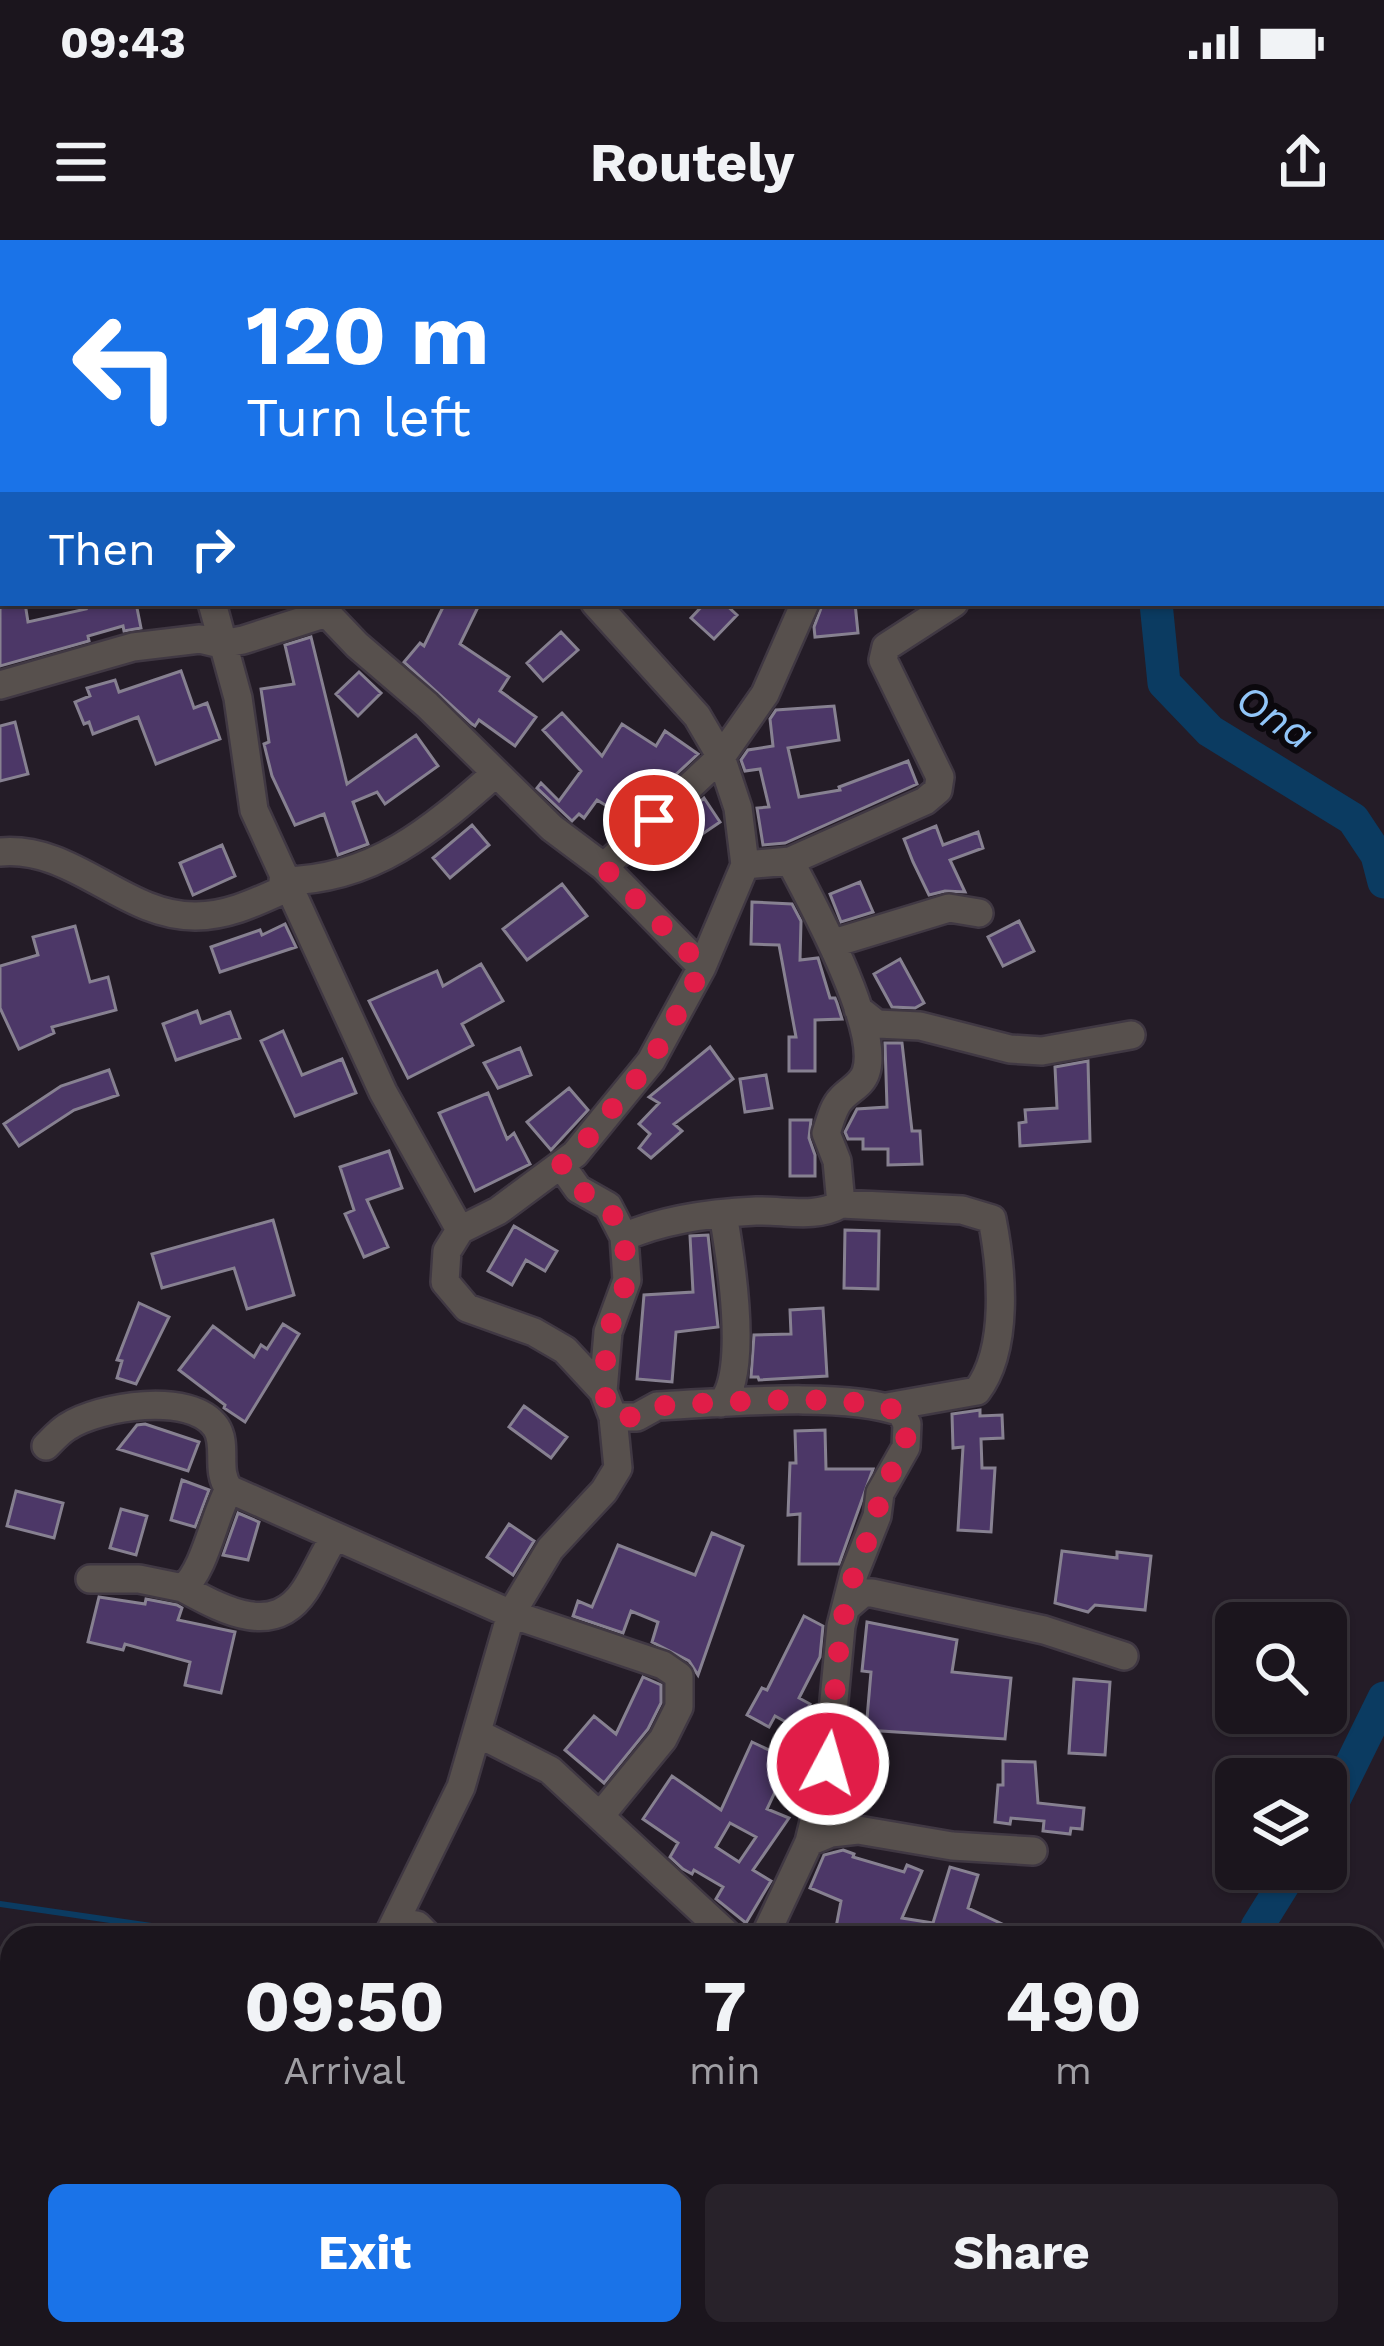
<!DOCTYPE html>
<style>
body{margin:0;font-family:"Work Sans",sans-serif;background:#28222a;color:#f1f3f6;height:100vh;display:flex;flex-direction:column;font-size:45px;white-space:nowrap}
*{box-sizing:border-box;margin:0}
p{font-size:39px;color:#a09fa4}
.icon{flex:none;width:66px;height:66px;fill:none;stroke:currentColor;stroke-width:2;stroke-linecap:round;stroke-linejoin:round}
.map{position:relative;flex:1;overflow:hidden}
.details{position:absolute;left:0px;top:1686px;width:1386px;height:420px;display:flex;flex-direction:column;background:#1b151d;border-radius:36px 36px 0 0;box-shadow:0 3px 9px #0004,0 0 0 3px #39343b}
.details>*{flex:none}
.guide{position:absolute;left:0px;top:0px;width:1386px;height:366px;box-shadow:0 3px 9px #0004,0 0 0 3px #39343b;background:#1a73e8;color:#fff;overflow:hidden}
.controls{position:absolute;left:1215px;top:1362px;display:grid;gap:24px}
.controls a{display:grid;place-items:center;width:132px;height:132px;border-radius:18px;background:#1b151d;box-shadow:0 3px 9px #0004,0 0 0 3px #39343b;font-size:60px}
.pin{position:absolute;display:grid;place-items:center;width:102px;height:102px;color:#fff;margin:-51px;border:6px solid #fff;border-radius:50%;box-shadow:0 3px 12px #0007}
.me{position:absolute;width:132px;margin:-66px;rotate:6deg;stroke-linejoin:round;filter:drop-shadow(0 0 9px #0008)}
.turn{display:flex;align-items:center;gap:42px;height:252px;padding:0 48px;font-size:54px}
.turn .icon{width:156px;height:156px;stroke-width:2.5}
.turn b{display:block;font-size:84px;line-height:102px}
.then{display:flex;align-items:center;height:114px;padding:0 48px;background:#0003;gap:24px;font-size:45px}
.eta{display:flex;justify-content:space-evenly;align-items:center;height:204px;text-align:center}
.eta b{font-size:72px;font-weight:700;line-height:84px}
.primary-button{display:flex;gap:24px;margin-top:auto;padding:24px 48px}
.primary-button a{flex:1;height:138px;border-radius:18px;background:#1a73e8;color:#fff;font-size:48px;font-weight:700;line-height:138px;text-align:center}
.primary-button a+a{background:#28222a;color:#f1f3f6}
.status{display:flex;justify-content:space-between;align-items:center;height:84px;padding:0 60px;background:#1b151d;direction:ltr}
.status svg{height:33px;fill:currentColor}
header{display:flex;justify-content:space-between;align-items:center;height:156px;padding:0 48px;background:#1b151d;font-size:54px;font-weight:700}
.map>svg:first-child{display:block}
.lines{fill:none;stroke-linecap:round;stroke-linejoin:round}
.stream{stroke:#0b3b61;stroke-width:6}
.river{stroke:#0b3b61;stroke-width:33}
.building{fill:#4c3767;stroke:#878191;stroke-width:3;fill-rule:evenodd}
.minor-casing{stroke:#403843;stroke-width:32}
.minor{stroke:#57504d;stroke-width:27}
.route{stroke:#e11d48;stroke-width:21;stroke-dasharray:0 37.8}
.labels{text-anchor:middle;stroke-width:12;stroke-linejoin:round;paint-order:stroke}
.water-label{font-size:42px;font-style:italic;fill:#91c5f8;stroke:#0b080d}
</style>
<div class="status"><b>09:43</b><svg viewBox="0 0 49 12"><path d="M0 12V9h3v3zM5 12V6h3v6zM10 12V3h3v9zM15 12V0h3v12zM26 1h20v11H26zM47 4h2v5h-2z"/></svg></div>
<header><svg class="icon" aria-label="menu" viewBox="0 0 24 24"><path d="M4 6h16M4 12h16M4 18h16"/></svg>Routely<svg class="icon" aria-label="share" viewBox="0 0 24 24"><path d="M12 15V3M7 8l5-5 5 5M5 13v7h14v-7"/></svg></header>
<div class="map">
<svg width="1384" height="2106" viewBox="0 0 1384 2106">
<rect width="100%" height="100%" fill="#241c27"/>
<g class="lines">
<path class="stream" d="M0,1664L234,1698
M1289,2094L1294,2106"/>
<path class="river" d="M1067,0V3
M1156,363L1164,443L1210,491L1353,579L1377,615L1384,642
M1326,1576L1384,1458
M1255,1698L1257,1687L1293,1629
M1353,2094L1356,2106"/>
</g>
<path class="building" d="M0,363H25L28,382L86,369L84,363H136L141,388L124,391L123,386L88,396L89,401L0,426Z
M445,363H480L460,404L509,437L500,451L536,477L515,506L479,480L475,486L472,484L404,422L420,403L424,406Z
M705,363H724L737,375L714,399L691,378Z
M823,363H855L858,393L815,397L814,387Z
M561,392L578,410L543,441L527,423Z
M311,397L347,544L416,495L438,526L385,564L377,552L353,562L368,604L338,615L324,574L295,585L272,536L264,504L269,502L261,449L294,444L285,405Z
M181,431L194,468L207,463L220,499L156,524L138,477L93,494L89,482L84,484L75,462L90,456L87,448L115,440L119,452Z
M359,432L381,453L358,476L336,454Z
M834,466L839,500L788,508L799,557L840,550L839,547L908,521L917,544L785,603L763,605L757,568L769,567L760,529L745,531L741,520L748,510L773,506L770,479L776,470Z
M562,473L602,516L622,484L656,506L665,491L698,514L628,579L597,560L584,578L579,574L572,581L537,548L541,543L559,561L581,531L543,490Z
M15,482L28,534L0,541V486Z
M704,558L720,582L695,599L681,579Z
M472,585L489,605L450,638L433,618Z
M936,586L943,605L978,592L983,608L950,620L965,652L945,651L929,655L913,622L904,599Z
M222,605L235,636L193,655L180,623Z
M860,642L873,672L841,682L830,654Z
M562,644L587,676L527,720L503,689Z
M752,662L792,664L801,681L800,720L818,718L830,758H835L837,763L842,779L815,780V831H789V797H796L779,705L751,704Z
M1019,681L1034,711L1003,726L988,697Z
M285,684L296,707L220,732L211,707L260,690L262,695Z
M75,686L90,742L108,737L116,770L52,787L54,793L19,809L0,768V726L38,715L33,697Z
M900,719L924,763L915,768L892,767L874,734Z
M481,724L503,761L462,784L473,805L408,838L369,761L437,731L443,746Z
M197,771L201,783L230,772L240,798L176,820L163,784Z
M283,791L302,835L342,819L356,853L295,876L261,801Z
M885,803H902L912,891H920L922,924L888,925V909H863V899H848L845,892L857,869L887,867Z
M710,807L733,839L674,884L682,891L651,918L639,908L650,894L639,884L659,863L649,857Z
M520,808L531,835L498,848L484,823Z
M1088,821L1090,901L1020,906L1019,883L1026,882L1025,870L1057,868L1055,827Z
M109,830L118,855L74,870L19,906L4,884L61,846Z
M766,835L772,868L745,872L740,839Z
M569,848L588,870L551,910L527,882Z
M488,853L507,899L514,893L530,924L475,951L439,873Z
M790,880H811L809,898L815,915V936H790Z
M389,911L402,948L367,960L388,1007L364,1017L345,974L354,970L340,927Z
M273,980L294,1055L247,1069L234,1028L162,1048L152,1014Z
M514,986L557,1011L545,1031L526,1020L512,1045L488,1031Z
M845,990L879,991L878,1049L844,1048Z
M708,995L718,1087L676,1092L672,1142L637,1139L644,1055L693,1052L690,996Z
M139,1063L169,1077L136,1144L117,1138L122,1121L117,1120Z
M823,1068L827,1136L759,1140L758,1137H751L754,1095L791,1094L790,1070Z
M283,1084L299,1094L245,1182L224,1168L225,1165L179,1130L213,1086L254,1117L261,1105L267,1109Z
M524,1166L567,1197L551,1218L509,1187Z
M980,1170V1176L1002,1175L1003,1198L981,1199L982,1228H995L991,1292L958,1290L963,1207L953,1208L952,1174Z
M145,1184L199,1202L188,1231L118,1209L137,1185Z
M825,1190L826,1229H873L839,1324H799L800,1274L788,1275L790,1223H796L795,1191Z
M182,1240L209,1250L195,1287L171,1280Z
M16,1251L63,1263L54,1298L7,1286Z
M121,1269L147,1276L136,1315L110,1308Z
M238,1273L259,1282L248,1320L223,1315Z
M509,1284L534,1301L513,1335L487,1317Z
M712,1293L743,1306L698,1435L689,1421L652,1402L658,1382L631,1371L623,1393L573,1376L578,1361L592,1367L618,1305L695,1335Z
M1062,1311L1117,1318V1312L1151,1316L1145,1370L1095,1365L1088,1372L1055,1363Z
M99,1357L145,1364L146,1359L177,1365L182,1368L178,1380L235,1392L221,1453L185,1445L190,1422L125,1404L123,1410L88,1402Z
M804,1376L823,1386L820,1417L799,1458L810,1464L797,1488L775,1476L769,1487L747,1475L762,1448L767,1450Z
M867,1382L957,1400L952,1432L1011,1438L1005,1499L866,1490L871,1432L862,1431Z
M643,1437L661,1445V1463L648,1489L604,1543L565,1510L594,1476L616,1494Z
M1074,1439L1110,1442L1105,1515L1069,1513Z
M752,1502L790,1520L767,1569L789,1578L753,1630L771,1641L746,1683L716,1659L723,1647L694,1630L692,1634L683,1629L670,1617L678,1603L643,1579L672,1536L721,1570ZM730,1583L756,1597L739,1622L716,1607Z
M1003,1521L1035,1522L1038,1563L1084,1568L1082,1589L1071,1588L1070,1594L1043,1591L1044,1581L1011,1578L1010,1584L995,1582L998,1545H1003Z
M843,1610L854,1614L853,1617L904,1632L907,1625L922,1631L902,1678L933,1683L950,1627L978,1635L968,1668L1032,1698H834L841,1661L810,1648L824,1615Z"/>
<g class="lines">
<g class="minor-casing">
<path id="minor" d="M93,0L94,3
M17,3L22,0
M572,3L574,0
M888,3L889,0
M212,363L238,458L254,570L383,852L460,990
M317,363L357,405L427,465L552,588L604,627L702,727
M0,445L133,407L200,399L221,404L243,400L324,374
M0,612C74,605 124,677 196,676C229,676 258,661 287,648
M790,621C812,663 881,788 866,832C862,845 850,849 841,859C833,867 830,882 826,893L837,921L841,964
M745,625L790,621L925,561L938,550L940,537L883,420L886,407L954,363
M604,627L721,517L765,454L805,363
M283,641C374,640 431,590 496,533
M834,703L949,668L979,673
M858,769L877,784L920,786L1010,809L1042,811L1131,795
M561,925L578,949L608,966L624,997L627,1040L608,1092L603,1151
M624,997C664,979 711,973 756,971C785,970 815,979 841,964L962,970L992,979C1002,1030 1009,1109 977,1151L887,1167
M721,1163C750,1135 730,1014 723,974
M613,1177H637L657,1166C721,1163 843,1151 901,1172L907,1184L906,1207L880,1253L877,1276L854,1334L841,1386L828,1524L809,1602L764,1698
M46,1206C52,1200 59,1192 67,1187C99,1166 191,1151 216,1187C228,1205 215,1230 229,1249L511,1374L663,1425L679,1436V1467L663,1499L600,1576
M90,1339H139L183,1348C205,1330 214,1276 229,1249
M183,1348C222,1369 273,1399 305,1350C316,1333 323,1315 334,1298
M849,1365L863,1353H872L1044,1390L1124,1416
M477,1493L550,1530L731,1698
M809,1602L831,1593L858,1590L952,1606L1033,1611
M397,1682L417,1685L430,1698
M387,1698L461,1547L511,1374L550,1309L604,1251L618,1228L613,1177L603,1151L565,1110L534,1092L467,1068L445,1042L447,1011L460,990L498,971L575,914L651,821L702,727L745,625L738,568L721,517L697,476L595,363
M1374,1765L1384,1766
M55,2106L69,2094"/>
</g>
<use href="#minor" class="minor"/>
</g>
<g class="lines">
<path class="route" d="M654,580L604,627L703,727L651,821L575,914L561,925L578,949L608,966L624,997L627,1040L608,1092L603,1151L613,1177H637L657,1166C720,1163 845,1151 901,1172L907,1184L905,1207L880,1253L877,1276L854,1334L841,1386L828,1524"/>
</g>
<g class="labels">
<g class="water-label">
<text transform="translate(1275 476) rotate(33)" y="15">Ona</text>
</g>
</g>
</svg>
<div class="controls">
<a><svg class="icon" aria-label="search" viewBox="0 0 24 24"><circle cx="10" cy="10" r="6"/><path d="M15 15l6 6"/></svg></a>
<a><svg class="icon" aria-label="layers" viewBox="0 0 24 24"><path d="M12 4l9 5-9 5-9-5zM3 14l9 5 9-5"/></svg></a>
</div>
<div class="pin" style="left:654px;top:580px;background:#d93025"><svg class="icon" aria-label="arrive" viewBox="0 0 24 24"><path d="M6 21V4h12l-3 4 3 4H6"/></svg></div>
<svg class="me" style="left:828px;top:1524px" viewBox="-20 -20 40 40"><circle r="17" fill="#e11d48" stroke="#fff" stroke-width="3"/><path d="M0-11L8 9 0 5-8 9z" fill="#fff"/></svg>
<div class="guide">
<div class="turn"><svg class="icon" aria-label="left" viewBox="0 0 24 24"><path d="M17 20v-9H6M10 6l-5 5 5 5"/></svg><div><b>120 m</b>Turn left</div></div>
<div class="then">Then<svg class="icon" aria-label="right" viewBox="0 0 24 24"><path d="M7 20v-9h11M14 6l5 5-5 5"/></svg></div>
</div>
<section class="details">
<div class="eta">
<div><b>09:50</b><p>Arrival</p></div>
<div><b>7</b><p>min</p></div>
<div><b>490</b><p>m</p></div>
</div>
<div class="primary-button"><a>Exit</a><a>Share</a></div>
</section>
</div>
